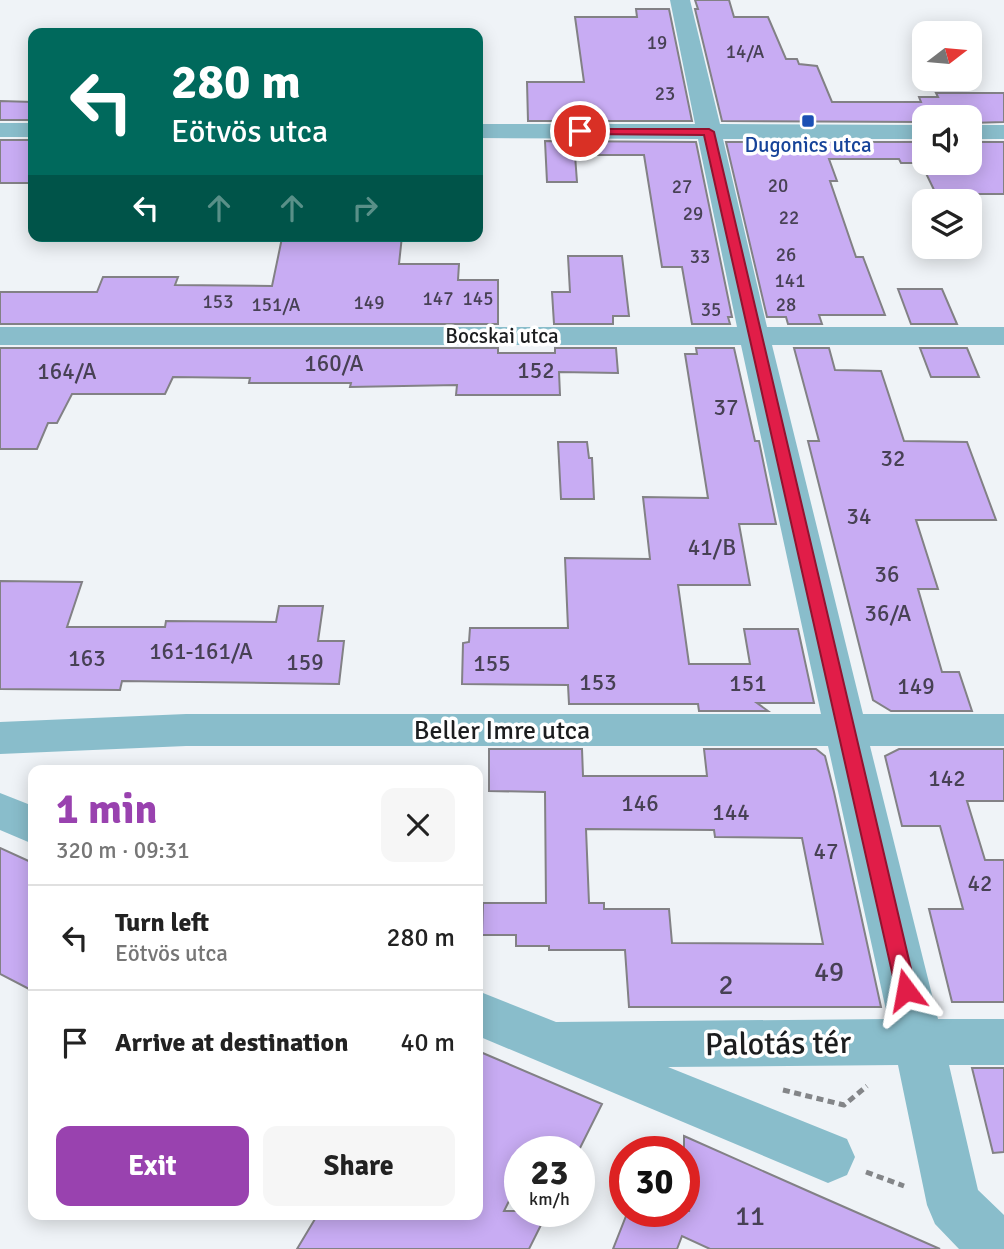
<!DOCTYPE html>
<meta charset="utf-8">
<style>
body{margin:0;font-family:Signika,sans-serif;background:#f6f6f6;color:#222;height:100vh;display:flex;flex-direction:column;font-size:26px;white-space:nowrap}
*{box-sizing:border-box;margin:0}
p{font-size:23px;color:#767676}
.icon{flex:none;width:38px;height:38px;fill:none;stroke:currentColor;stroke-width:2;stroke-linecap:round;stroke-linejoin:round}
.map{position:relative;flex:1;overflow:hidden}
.side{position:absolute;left:28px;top:765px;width:455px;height:455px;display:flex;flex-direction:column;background:#fff;border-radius:14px;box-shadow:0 4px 18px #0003}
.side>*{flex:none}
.guide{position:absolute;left:28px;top:28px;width:455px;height:214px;border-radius:14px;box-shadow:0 4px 18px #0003;background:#00695c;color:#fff;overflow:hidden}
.needle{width:46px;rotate:74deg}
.tools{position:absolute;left:912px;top:21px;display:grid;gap:14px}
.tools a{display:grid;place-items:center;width:70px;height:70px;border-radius:14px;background:#fff;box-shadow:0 4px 18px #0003;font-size:35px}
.speed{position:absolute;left:504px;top:1136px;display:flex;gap:14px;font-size:35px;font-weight:700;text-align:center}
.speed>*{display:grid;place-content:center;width:91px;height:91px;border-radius:50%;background:#fff;box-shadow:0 4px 18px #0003;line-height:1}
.speed small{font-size:18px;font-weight:400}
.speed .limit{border:10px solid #d22;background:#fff;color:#111}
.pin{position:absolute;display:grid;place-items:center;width:60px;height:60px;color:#fff;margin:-30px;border:4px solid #fff;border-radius:50%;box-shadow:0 2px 7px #0007}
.me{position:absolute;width:77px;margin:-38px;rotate:347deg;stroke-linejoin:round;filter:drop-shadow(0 0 5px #0008)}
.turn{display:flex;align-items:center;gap:24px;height:147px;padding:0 28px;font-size:32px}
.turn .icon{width:91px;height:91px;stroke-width:2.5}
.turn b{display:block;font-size:49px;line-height:60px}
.lanes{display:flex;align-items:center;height:66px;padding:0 28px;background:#0003;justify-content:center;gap:35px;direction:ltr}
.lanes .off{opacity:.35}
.round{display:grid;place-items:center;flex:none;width:74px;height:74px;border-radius:14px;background:#f6f6f6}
.overview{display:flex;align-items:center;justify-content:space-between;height:119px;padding:0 28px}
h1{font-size:42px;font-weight:800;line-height:52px;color:#9942af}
.action{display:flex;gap:14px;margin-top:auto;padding:14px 28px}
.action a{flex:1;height:80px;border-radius:14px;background:#9942af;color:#fff;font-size:28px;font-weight:800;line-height:80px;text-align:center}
.action a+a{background:#f6f6f6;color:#222}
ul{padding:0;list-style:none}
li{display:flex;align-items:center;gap:21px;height:105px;padding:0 28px;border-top:2px solid #e0e0e0}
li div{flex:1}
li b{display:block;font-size:26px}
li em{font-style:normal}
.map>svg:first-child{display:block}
.building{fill:#c8acf3;stroke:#828185;stroke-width:2;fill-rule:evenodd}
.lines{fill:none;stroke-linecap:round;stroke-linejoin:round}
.path{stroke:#838588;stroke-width:5;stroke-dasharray:7 4.5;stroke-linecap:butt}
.minor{fill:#89bdcb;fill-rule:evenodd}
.route{fill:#e11d48;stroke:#92132f;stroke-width:2}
.transit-dot{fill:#1a4fb4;stroke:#fff;stroke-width:2.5}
.labels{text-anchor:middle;stroke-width:7;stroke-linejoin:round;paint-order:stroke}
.far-number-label{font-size:19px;fill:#474154}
.far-transit-label{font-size:21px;fill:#164399;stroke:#fff}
.far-street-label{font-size:21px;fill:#1c1d1f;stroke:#fff}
.number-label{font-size:23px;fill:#474154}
.street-label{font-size:26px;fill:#1c1d1f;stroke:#fff}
.near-number-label{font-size:28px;fill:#474154}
.near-street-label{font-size:32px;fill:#1c1d1f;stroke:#fff}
</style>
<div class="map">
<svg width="1004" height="1249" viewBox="0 0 1004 1249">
<rect width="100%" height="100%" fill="#eff3f7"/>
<path class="building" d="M695,0H729L734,17H768L786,59H797L799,64L817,66L832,102H921L919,97H938L936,93H1004V122L970,123V117H924V122L722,121L695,9H698Z
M636,9H669L692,121H528L527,82H584L575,17H637Z
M0,101L33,102V120H0Z
M0,140H33V183H0Z
M545,141L696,142L732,317H728L730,324H692L682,267H662L644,155H575L577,182H547Z
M970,142H1004V194H936L921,163H901L899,159H829L837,181H830L856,257H863L885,315H819L822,324H788L786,317H767L726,142H924V163H970Z
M402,236L399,264H459L458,280H498V324H0V292H97L103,277H178L175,285L272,286L282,238Z
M568,256H622L629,316H613V324H554L552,292H570Z
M898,289H942L957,324H911Z
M0,348H498V353H555V348H616L618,373L559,372L560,395H456L457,385L350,387L351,383H249L250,378L173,377L165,394H72L57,423H48L37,449H0Z
M696,348H734L755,441H759L776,524H739L750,585H678L689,664H750L744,629H798L814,703H757L768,711H699L698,704H569L568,685L462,684L463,643L469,642L470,628H568L565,558L650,559L643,497L708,498L685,354H697Z
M794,348H829L835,370L881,371L904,441L967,442L996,520H916L938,589H918L942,672H959L972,711H891L873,700L808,441H819Z
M920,348H967L979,377H931Z
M558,442H587L589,458H592L594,499H561Z
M0,581L82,582L67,627H165L166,621L276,622L279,606H323L318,641H344L339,684L122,681L120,690L0,689Z
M489,749H582L583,776H707L704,749H816L825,756L834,792L881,1007H629L625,950H549V946H516V935H482L483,903H546L545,792L489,791ZM586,829L714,830L715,837L802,838L823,944L672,943L669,909H604V903H589Z
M899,749H1004V801H967L985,860H1004V1002H952L929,909H963L940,826H902L885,756Z
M0,848L33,863V991L0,974Z
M478,1051L602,1104L578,1152H520V1179L504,1211H548L529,1249H297L318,1214H478Z
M972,1068H1004V1152L993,1153Z
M684,1136L817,1195L940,1249H710L682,1236L677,1249H613L628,1211H690L684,1209Z"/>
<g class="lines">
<path class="path" d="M783,1090L844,1105L867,1086
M866,1172L904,1186"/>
<path class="minor" d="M670,0H690L720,124L924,125V139H723L767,327H1004V345H772L863,714H1004V746H870L938,1019H1004V1065H949L978,1190L1004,1215V1249H959L935,1224L927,1205L898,1065L668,1067L847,1139L855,1157L847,1175L828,1183L478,1036V991L556,1022L888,1019L828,746H186L0,754V722L186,714H821L741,345H0V327H737L698,139L478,138V124H695Z
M0,123H33V137H0Z
M970,125H1004V139H970Z
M0,793L33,806V844L0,830Z"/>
</g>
<path class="route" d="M577,129H709L714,132L916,990L913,996L906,999L899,996L896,990L704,135L580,134L575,131Z"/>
<rect class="transit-dot" x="801" y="114" width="14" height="14" rx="3.5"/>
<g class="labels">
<g class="far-number-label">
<text x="657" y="49">19</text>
<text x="745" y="58">14/A</text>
<text x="665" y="100">23</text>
<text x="778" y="192">20</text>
<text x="682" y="193">27</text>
<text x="693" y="220">29</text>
<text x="789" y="224">22</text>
<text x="786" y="261">26</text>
<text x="700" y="263">33</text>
<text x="790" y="287">141</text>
<text x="438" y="305">147</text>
<text x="478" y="305">145</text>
<text x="218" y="308">153</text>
<text x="369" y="309">149</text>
<text x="276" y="311">151/A</text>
<text x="786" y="311">28</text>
<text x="711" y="316">35</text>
</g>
<g class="far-transit-label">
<text x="808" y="152">Dugonics utca</text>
</g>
<g class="far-street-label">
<text x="502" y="343">Bocskai utca</text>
</g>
<g class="number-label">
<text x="334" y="371">160/A</text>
<text x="536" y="378">152</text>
<text x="67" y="379">164/A</text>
<text x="726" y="415">37</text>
<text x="893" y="466">32</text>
<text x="859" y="524">34</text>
<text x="712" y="555">41/B</text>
<text x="887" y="582">36</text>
<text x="888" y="621">36/A</text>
<text x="201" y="659">161-161/A</text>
<text x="87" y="666">163</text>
<text x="305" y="670">159</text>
<text x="492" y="671">155</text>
<text x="598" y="690">153</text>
<text x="748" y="691">151</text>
<text x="916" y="694">149</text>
<text x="947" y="786">142</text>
<text x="640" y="811">146</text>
<text x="731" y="820">144</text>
<text x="826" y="859">47</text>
<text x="980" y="891">42</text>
</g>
<g class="street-label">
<text x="502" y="739">Beller Imre utca</text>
</g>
<g class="near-number-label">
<text x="829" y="981">49</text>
<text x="726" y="994">2</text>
<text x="750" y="1225">11</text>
</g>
<g class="near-street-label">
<text transform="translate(778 1043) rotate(-1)" y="11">Palotás tér</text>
</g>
</g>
</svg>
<div class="tools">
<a><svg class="needle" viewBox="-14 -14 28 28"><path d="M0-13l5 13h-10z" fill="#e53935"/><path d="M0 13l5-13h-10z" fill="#767676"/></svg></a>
<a><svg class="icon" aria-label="sound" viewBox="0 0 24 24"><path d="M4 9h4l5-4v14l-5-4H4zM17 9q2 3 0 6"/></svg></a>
<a><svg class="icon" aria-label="layers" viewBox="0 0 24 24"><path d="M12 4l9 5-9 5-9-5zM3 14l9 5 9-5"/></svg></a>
</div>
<div class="speed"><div>23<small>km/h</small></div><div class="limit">30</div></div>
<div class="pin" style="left:580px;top:131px;background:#d93025"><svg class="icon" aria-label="arrive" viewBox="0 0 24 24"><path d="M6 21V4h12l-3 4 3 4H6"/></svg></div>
<svg class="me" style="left:906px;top:990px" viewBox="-20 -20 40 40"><path d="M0-17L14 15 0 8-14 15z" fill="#e11d48" stroke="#fff" stroke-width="4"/></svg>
<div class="guide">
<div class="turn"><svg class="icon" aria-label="left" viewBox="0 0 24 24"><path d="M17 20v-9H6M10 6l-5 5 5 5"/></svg><div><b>280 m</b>Eötvös utca</div></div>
<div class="lanes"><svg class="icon" aria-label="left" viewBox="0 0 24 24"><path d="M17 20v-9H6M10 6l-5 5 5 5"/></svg><svg class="icon off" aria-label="ahead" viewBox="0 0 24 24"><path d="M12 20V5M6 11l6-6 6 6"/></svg><svg class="icon off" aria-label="ahead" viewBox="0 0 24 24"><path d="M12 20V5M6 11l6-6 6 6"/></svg><svg class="icon off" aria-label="right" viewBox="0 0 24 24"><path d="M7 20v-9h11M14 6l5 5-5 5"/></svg></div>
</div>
<section class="side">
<div class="overview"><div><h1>1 min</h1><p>320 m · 09:31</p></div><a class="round"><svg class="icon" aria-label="close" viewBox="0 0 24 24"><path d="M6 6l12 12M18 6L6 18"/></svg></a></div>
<ul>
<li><svg class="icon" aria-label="left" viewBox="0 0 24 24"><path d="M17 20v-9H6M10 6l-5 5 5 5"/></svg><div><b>Turn left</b><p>Eötvös utca</p></div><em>280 m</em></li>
<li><svg class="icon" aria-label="arrive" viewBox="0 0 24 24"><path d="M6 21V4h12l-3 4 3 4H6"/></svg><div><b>Arrive at destination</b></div><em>40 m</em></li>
</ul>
<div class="action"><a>Exit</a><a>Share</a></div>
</section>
</div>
